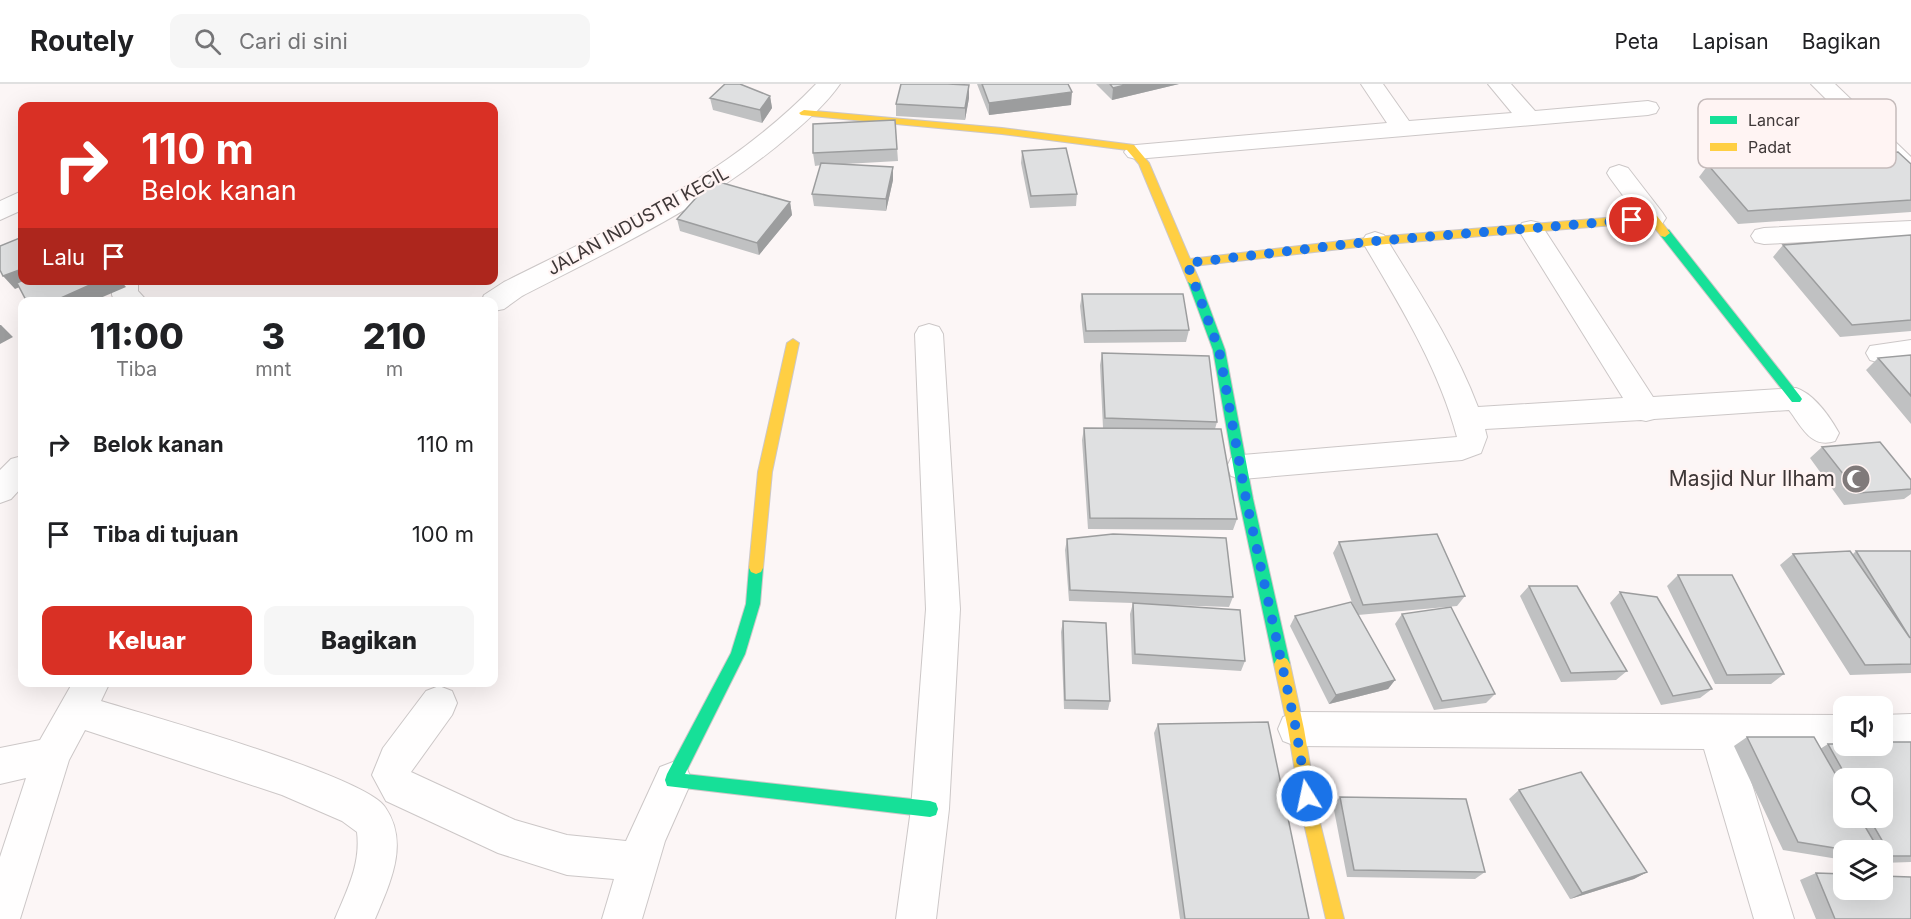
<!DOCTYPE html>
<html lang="id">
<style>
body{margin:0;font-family:Inter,sans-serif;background:#f6f6f6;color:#202124;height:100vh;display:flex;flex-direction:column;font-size:22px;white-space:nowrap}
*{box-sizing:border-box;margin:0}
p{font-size:20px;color:#757577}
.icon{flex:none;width:33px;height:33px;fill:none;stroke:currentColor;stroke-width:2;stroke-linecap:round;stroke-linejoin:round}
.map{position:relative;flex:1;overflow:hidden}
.panel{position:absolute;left:18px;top:213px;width:480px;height:390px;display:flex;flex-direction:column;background:#fff;border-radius:12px;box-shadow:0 6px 24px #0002}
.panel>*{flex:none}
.banner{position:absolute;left:18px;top:18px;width:480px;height:183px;border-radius:12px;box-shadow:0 6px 24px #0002;background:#d93025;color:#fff;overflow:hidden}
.fabs{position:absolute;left:1833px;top:612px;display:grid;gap:12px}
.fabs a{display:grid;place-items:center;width:60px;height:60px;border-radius:12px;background:#fff;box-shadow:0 6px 24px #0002;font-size:30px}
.pin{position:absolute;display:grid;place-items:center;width:51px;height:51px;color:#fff;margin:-26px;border:3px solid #fff;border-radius:50%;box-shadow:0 2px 6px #0007}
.me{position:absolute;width:66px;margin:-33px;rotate:350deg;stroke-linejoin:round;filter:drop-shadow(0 0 4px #0008)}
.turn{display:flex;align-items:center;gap:21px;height:126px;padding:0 24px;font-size:27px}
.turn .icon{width:78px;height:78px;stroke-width:2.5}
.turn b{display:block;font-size:42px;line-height:51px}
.then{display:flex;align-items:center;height:57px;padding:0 24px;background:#0003;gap:12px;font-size:22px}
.eta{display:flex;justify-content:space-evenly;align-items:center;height:102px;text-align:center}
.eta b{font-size:36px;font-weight:800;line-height:42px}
.cta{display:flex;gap:12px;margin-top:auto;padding:12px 24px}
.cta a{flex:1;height:69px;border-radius:12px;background:#d93025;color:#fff;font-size:24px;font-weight:800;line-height:69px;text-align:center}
.cta a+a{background:#f6f6f6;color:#202124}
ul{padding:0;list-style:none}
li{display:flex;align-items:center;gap:18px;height:90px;padding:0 24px}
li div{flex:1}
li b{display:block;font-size:22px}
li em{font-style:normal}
header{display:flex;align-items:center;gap:36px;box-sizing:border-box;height:84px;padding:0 30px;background:#fff;border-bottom:2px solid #e0e0e0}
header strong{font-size:28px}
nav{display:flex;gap:33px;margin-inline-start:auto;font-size:21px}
.search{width:420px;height:54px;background:#f6f6f6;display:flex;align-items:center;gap:15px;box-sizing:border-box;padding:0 21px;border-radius:12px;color:#757577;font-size:22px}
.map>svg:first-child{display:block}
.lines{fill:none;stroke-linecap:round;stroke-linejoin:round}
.street-casing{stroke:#ccc7c7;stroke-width:2}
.fast-casing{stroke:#ccc7c7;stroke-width:2}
.slow-casing{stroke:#ccc7c7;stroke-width:2}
.street{fill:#fffefe;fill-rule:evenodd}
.fast{fill:#16e098;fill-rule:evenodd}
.slow{fill:#ffcf43;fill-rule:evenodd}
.wall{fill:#c0c1c2;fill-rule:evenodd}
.shaded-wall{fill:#9c9d9e}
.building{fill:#dfe0e1;stroke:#9c9d9e;stroke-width:1.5}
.route{stroke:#1a73e8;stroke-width:10;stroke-dasharray:0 18}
.labels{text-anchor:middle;stroke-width:4.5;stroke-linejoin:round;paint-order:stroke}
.far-street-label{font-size:18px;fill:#3e3737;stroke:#fff4f3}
.poi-label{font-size:21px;fill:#3e3737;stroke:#fff4f3;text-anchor:end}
.key{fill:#fff4f3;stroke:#c5bbbb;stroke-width:1.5}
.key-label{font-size:16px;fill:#3e3737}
</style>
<header>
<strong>Routely</strong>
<div class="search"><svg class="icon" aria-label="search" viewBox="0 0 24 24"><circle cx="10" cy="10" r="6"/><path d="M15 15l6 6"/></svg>Cari di sini</div>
<nav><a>Peta</a><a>Lapisan</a><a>Bagikan</a></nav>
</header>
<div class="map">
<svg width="1911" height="835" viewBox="0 0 1911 835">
<rect width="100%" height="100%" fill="#fcf6f6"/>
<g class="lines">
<g class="street-casing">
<path id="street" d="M816,0H840C827,19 807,37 789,52C710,120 615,164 522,212L504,225L494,227V218H481L484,211L504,198C618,141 726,93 816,0Z
M1361,0H1383L1409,37L1512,29L1488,0H1511L1535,27L1648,17L1656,19L1659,24L1656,29L1648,31L1136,75L1128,73L1124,68L1128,63L1136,61L1387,39Z
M1811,0H1835L1911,73V94L1902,91Z
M1619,81L1628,84L1662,128L1666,134L1662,140L1653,142L1644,140L1610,94L1607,89L1610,84Z
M22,107V126L0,136V117Z
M1531,137L1540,139L1653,313L1796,304C1814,310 1830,333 1839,349L1835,357C1811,365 1802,343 1789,326L1654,335L1646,337L1641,336L1485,345L1487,353L1481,369L1462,376L1242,395L1231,392L1227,383L1231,374L1242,371L1457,353C1438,282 1399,220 1362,157L1366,151L1375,148L1384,151C1418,206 1455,262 1478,323L1623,314L1518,145L1522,139Z
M1911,137V153L1764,160L1755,158L1751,152L1755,146L1764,144Z
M112,196H138V207L148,218H115L112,211Z
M929,240L939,243L943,250L960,525L949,725L936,835H896L911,725L926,525L915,250L919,243Z
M1911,256V276L1880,279L1870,276L1866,269L1870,262Z
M22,372V403L11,415L0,419V386L11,375Z
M73,598H110L101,617C147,631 365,692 385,723C410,759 390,799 375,835H335C347,806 361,780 357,748L342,737L282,711L85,646L69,676L20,835H0V773L26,694L0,700V664L40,656Z
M439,602L452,607L457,619L452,631L411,688L515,736L567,751L626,757L660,683L673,678L686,683L692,696L665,757L642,835H602L614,795L567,791L498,769L386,717L372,691L383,664L426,607Z
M1296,628L1844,631V662H1853L1844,665H1741L1794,835H1754L1704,665L1296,662L1283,657L1278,645L1283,633Z
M1911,630V664L1882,665L1873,662H1882V631Z"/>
</g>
<g class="fast-casing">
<path id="fast" d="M1665,145L1669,146L1800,312L1802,315L1800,318H1792L1661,152L1660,149Z
M1194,194L1200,198L1225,266L1253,415L1290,580L1287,585L1282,587L1277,585L1274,580L1239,415L1213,266L1188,198Z
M756,478L761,480L763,484L760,520L745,570L685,690L930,717L936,719L938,725L936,731L930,733L667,702L665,696L667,690L731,569L746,520L749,484L751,480Z"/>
</g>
<g class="slow-casing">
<path id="slow" d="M804,26L1002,44L1134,61L1149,79L1190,175L1375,153L1653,130L1657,132L1670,149L1665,153L1661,152L1650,138L1375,161L1193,182L1200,198L1194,202L1188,198L1139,80L1127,66L1002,50L801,31L799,29Z
M793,255L799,259L772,388L763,484L761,488L756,490L751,488L749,484L758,388L787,259Z
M1282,573L1287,575L1290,580L1304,645L1319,735L1344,835H1326L1303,735L1288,645L1274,580L1277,575Z"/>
</g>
<use href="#street" class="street"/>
<use href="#fast" class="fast"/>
<use href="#slow" class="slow"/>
</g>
<path class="wall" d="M977,0H1068L1071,21L989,31Z
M1096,0H1179L1112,16Z
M969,1V14L965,36L896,32V20Z
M770,12L772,24L762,39L713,26L710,14Z
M1737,30L1837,68L1834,72L1911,80V128L1738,140L1699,93L1708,81L1757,77L1729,42Z
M895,36L898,77L845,80L893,96L886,127L814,122L812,110L821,81L815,82L813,69Z
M1022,67L1077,110L1076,122L1030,124L1021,79Z
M790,118L792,131L759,171L680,147L677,135Z
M1911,151V247L1840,253L1773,173L1783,161Z
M1082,210L1189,246L1186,258L1084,259L1080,222Z
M1102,269L1217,338L1215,345L1237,435L1233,446L1088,445L1082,356L1084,344H1103L1100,281Z
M1911,271V340L1866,286L1878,274Z
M1822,363L1911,396V410L1904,415L1844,421L1810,374Z
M1067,455L1233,513L1229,523L1138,520L1245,577L1241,587L1132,580L1130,530L1133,519L1069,517L1065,466Z
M1339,458L1465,512L1457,522L1358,531L1395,596L1388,605L1329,620L1290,542L1295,532L1353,521L1333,469Z
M1856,467H1911V589L1850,591L1780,481L1793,470L1852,471Z
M1678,491L1784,590L1771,600H1715L1667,502Z
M1529,502L1627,587L1616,596L1561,598L1520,512Z
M1620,508L1712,605L1700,614L1661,621L1610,519Z
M1402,530L1495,610L1486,619L1434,626L1395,540Z
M1063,537L1110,617L1108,626L1064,625L1061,548Z
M1158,640L1309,835H1180L1154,649Z
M1747,653L1820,665L1828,660L1911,658V778L1882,779V766H1844V776L1783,766L1734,662ZM1844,694H1882V734H1844Z
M1519,706L1647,788L1634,795L1570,815L1509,715Z
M1340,713L1485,788L1475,795L1347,793L1333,721Z
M1816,789L1911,835H1816L1800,796Z"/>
<path class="shaded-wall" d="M1129,0H1179L1112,16L1113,4Z
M969,1V14L965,36V24Z
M1072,8L1071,21L989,31V19Z
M770,12L772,24L762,39L760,26Z
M893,83V96L886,127V115Z
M790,118L792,131L759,171L757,159Z
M22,185V196H36L15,205L3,192Z
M101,196H120L126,203L91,218H52Z
M0,241H1L13,253L0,260Z
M1395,596L1388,605L1329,620L1336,611Z
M1647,788L1634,795L1570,815L1582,809Z"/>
<path class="building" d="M725,0H740L770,12L760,26L710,14Z
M901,0H948L969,1L965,24L896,20Z
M982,0H1068L1072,8L989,19Z
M1110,0H1129L1113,4Z
M895,36L897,65L813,69V40Z
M1066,64L1077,110L1031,112L1022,67Z
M1898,68L1911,80V116L1748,127L1708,81Z
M821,79L893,83L886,115L812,110Z
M712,96L790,118L757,159L677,135Z
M1911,151V236L1852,241L1783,161Z
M22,153V185L3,192L0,186V162Z
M23,196H101L52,218H27L17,199Z
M1082,210H1183L1189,246L1086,247Z
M1102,269L1209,272L1217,338L1105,334Z
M1911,271V312L1878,274Z
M1084,344L1221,345L1237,435L1090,434Z
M1880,358L1911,396V405L1858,409L1822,363Z
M1113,450L1226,454L1233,513L1070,506L1067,455Z
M1437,450L1465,512L1363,521L1339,458Z
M1850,467L1910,554L1856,467H1911V580L1865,581L1793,470Z
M1678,491H1732L1784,590L1727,591Z
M1529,502H1577L1627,587L1571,589Z
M1620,508L1657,513L1712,605L1673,612Z
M1351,518L1395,596L1336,611L1295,532Z
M1133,519L1240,526L1245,577L1135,570Z
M1451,523L1495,610L1442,617L1402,530Z
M1063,537L1106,539L1110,617L1065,616Z
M1268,638L1309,835H1185L1158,640Z
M1747,653H1814L1844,705V734H1860L1879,766H1847L1798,758Z
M1882,658H1911V772H1891L1869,734H1882V694H1847L1828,660H1844V662H1882Z
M1581,688L1647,788L1582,809L1519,706Z
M1340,713L1466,715L1485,788L1354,786Z
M1816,789L1844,790V806H1882V792L1911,793V835H1835Z"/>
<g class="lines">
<path class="route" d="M1307,712L1296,645L1246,415L1219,266L1187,179L1375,157L1632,136"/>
</g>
<defs>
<g id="mosque-disc" transform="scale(1.5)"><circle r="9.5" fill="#807a7a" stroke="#fff4f3"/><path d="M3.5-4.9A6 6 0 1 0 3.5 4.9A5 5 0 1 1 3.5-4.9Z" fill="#fff"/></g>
</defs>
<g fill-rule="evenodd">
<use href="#mosque-disc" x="1856" y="395"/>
</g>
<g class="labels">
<g class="far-street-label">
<text transform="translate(638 137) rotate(-29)" y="6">JALAN INDUSTRI KECIL</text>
</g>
<g class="poi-label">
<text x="1835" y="402">Masjid Nur Ilham</text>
</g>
</g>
<rect x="1698" y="15" width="198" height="69" rx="9" class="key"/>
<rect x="1710" y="32" width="27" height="8" fill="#16e098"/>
<rect x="1710" y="59" width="27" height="8" fill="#ffcf43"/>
<g class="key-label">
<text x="1748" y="42">Lancar</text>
<text x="1748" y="69">Padat</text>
</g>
</svg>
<div class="fabs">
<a><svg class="icon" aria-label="sound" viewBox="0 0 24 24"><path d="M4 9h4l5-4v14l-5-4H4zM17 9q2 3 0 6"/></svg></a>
<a><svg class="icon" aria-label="search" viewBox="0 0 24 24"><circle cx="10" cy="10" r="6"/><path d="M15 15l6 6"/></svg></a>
<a><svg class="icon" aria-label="layers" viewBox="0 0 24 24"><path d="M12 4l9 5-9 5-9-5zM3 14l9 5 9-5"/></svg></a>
</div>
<div class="pin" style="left:1632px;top:136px;background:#d93025"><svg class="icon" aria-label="arrive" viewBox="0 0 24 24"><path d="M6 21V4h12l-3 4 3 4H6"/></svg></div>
<svg class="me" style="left:1307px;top:712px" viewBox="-20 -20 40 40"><circle r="17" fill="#1a73e8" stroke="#fff" stroke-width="3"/><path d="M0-11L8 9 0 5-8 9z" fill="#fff"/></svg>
<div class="banner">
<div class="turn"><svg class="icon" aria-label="right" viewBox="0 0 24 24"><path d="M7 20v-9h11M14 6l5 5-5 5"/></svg><div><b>110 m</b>Belok kanan</div></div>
<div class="then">Lalu<svg class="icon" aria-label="arrive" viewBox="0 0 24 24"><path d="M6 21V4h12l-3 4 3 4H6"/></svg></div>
</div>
<section class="panel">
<div class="eta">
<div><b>11:00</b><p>Tiba</p></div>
<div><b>3</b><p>mnt</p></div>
<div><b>210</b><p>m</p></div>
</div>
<ul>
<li><svg class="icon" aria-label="right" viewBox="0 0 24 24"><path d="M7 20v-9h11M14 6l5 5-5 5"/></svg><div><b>Belok kanan</b></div><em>110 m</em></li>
<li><svg class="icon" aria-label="arrive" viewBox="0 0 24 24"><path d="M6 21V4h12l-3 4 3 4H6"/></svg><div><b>Tiba di tujuan</b></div><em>100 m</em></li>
</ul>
<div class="cta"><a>Keluar</a><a>Bagikan</a></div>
</section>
</div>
